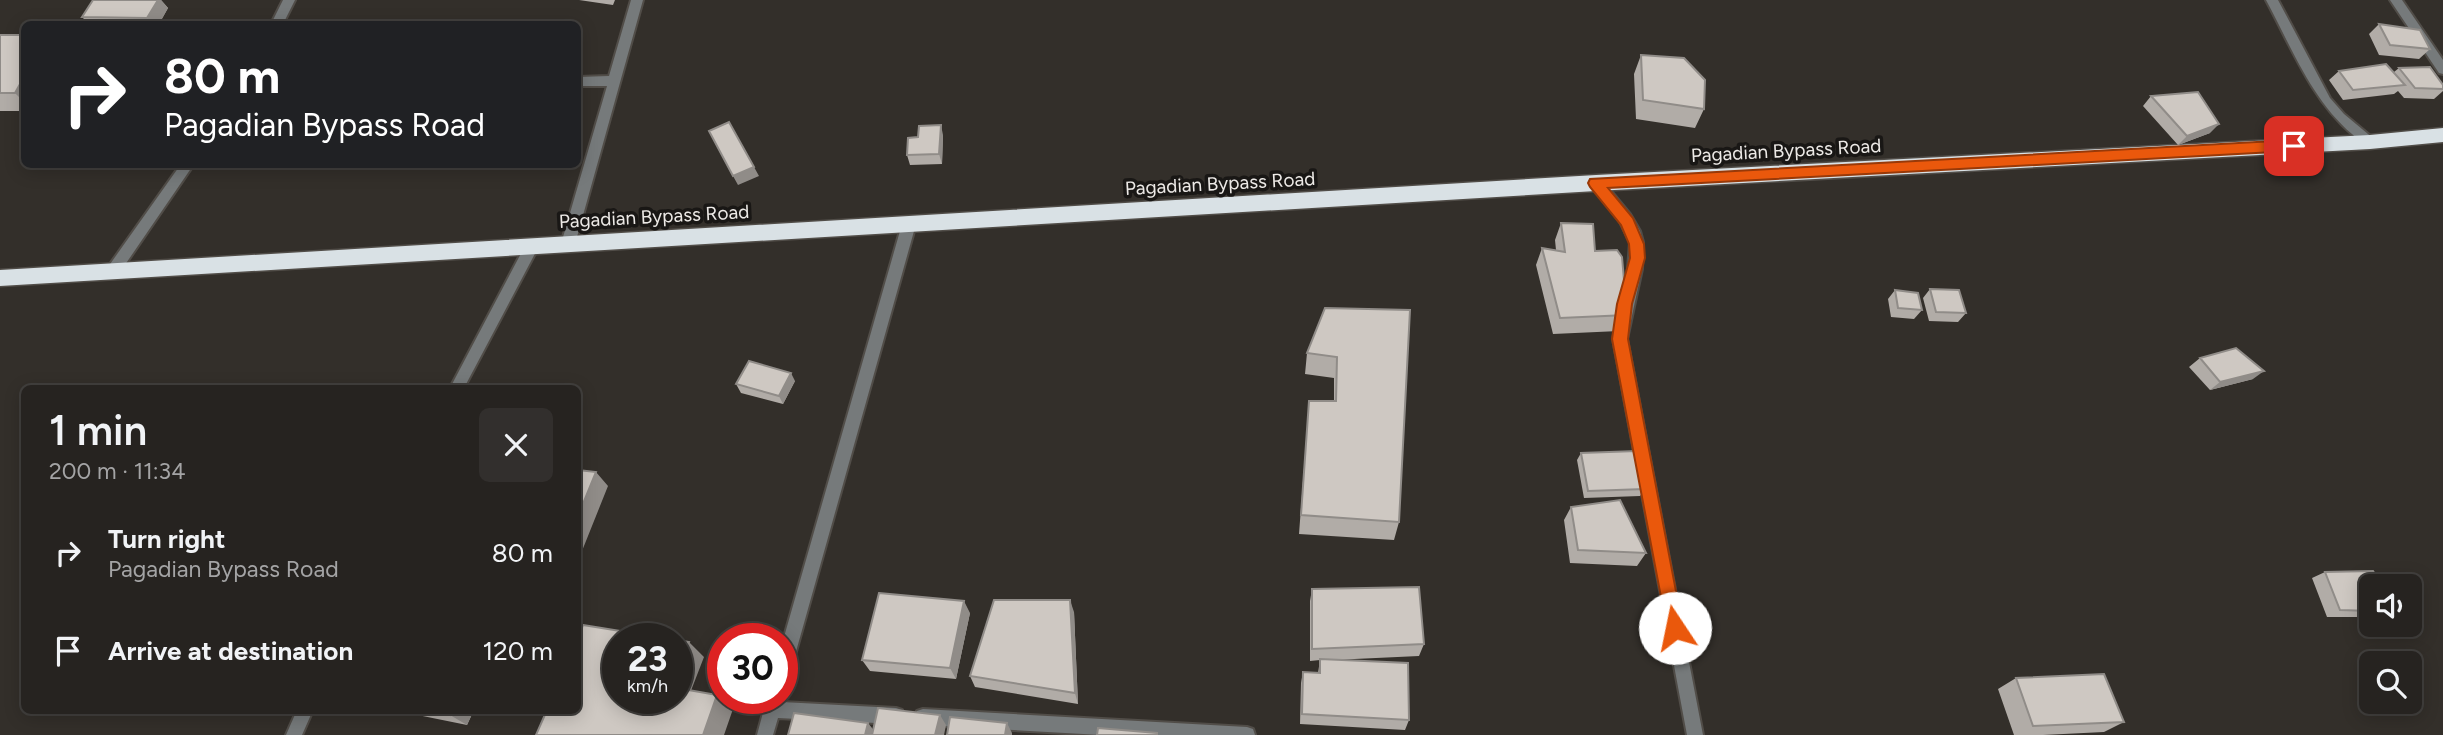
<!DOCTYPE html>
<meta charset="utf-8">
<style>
body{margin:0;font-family:Figtree,sans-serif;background:#322f2d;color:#f1f3f6;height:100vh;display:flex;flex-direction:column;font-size:26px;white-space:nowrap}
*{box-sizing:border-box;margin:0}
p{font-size:23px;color:#a4a4a5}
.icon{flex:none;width:38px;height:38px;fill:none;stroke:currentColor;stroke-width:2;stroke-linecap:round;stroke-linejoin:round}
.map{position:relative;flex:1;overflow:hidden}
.sheet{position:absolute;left:21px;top:385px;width:560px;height:329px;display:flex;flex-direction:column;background:#262320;border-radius:10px;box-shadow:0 4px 18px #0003,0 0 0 2px #42403e}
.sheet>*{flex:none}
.hud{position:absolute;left:21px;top:21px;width:560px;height:147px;border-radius:10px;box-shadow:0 4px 18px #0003,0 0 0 2px #42403e;background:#202124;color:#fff;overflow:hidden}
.buttons{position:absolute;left:2359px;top:574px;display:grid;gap:14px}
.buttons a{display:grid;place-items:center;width:63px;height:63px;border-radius:10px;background:#262320;box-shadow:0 4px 18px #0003,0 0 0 2px #42403e;font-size:35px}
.speed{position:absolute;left:602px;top:623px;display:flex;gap:14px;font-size:35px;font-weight:700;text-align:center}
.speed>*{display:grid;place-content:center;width:91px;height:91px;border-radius:50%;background:#262320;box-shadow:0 4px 18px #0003,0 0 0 2px #42403e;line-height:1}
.speed small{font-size:18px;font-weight:400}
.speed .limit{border:10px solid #d22;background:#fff;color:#111}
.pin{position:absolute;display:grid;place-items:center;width:60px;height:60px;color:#fff;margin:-30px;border-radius:14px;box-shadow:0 4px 10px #0006}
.me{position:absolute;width:77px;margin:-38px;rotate:349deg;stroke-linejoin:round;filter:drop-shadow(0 0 5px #0008)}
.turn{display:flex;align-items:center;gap:24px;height:147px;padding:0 28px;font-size:32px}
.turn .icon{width:91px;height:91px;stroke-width:2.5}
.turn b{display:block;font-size:49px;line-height:60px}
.round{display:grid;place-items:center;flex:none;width:74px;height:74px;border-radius:10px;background:#322f2d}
.headline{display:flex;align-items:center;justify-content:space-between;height:119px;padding:0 28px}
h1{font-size:42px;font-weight:600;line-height:52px}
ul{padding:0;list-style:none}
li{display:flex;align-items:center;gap:21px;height:98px;padding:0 28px}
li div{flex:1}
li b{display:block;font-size:26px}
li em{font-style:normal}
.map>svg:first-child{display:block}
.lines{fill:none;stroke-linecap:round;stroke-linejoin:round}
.lane-casing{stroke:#514d48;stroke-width:4}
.street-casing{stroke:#514d48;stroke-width:4}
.highway-casing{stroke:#514d48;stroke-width:3}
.lane{fill:#767a7b;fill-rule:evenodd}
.street{fill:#767a7b;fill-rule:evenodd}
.highway{fill:#d9e1e5;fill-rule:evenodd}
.wall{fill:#b1aca7}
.shaded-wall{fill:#908c88}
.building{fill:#cec8c2;stroke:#908c88;stroke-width:2}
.route{fill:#ea580c;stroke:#983908;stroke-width:2}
.labels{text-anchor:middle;stroke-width:7;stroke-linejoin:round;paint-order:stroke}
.street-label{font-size:19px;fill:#ece9e6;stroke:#191715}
</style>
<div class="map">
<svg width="2443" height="735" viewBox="0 0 2443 735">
<rect width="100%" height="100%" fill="#332f2a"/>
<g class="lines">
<g class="lane-casing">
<path id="lane" d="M283,0H295L283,24H271Z
M631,0H643L575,244L568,249L561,244L607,86H578V77L609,76Z
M181,164H194L118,275H108L106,271L108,267Z"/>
</g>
<g class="street-casing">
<path id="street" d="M2266,0H2278L2330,98L2344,114L2374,139L2376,142L2374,145C2365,148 2359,140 2352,134C2311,99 2291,46 2266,0Z
M2390,0H2402L2443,60V74L2439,73Z
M1596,178L1601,179L1630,214L1640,231L1643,242L1642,269L1627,339L1703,735H1687L1613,339L1628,269L1630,242L1620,222L1590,183Z
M909,219L916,224L790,673L788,678L782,681V644L902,224Z
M532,241L539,246L464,388H450L527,242Z
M782,696V702L896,708L902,710L904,716L902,722L896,724L778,718L773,735H757L767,698H782Z
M923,709L1247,727L1253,729L1255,735H1101L923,725L917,723L915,717L917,711Z
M297,710H313L302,735H286Z"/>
</g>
<g class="highway-casing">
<path id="highway" d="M2443,128V142L2370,149L1596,191L0,286V270L1596,175L2370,135Z"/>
</g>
<use href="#lane" class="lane"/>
<use href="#street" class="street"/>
<use href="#highway" class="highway"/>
</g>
<path class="wall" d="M93,0H161L168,8L159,24H89L82,17Z
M579,0H615L613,5Z
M2379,24L2430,49L2419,59L2379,55L2369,34Z
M0,35H24V111H0Z
M1641,55L1704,109L1695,128L1636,119L1634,74Z
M2399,68L2443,85V91L2434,99L2404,98L2398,91L2394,94L2343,100L2329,80L2339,71L2394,72Z
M2151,96L2210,133L2178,145L2143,106Z
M943,135L942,164L910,165L907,155Z
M1561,223L1595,251L1627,315L1619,331L1553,334L1536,265L1542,248L1556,250L1555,240Z
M1930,289L1966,313L1958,322L1929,321L1923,298Z
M1895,290L1922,310L1914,319L1891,317L1888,299Z
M1325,308L1399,522L1394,540L1299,534L1309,401H1334V378L1305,374L1307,353Z
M2200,358L2253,379L2210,390L2189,367Z
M795,381L783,404L741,393L736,384Z
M1581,453L1645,489L1640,496L1584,498L1577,460Z
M1571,507L1646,553L1637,566L1570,563L1564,520Z
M2325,572L2371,586V617H2327L2312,578Z
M1312,589L1424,644L1419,656L1333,660L1409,720L1405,730L1300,724L1301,683L1303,672L1318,673L1320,660L1310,661V601Z
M1074,612L1078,704L975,687L970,676Z
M970,613L956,679L870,671L862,660Z
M2016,678L2124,722L2104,732L2043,735H2014L1998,689Z
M393,710H474L467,725Z"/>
<path class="shaded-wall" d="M158,0H161L168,8L159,24H153L147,18Z
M24,77V102L15,93Z
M2219,124L2210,133L2178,145L2187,136Z
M941,125L943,135L942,164L939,154Z
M754,167L759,176L738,185L733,176Z
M2264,371L2253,379L2210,390L2220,382Z
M791,373L795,381L783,404L779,396Z
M596,472L608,486L578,561V516Z
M1070,600L1074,612L1078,704L1075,693Z
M964,601L970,613L956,679L950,668Z
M689,642L704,657L687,701L677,692V671Z
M717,695L733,709L724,735H703Z
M452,710H474L467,725L450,715Z
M940,715L946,725L944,735H935Z
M868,723L876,733V735H865Z
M1007,723L1012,733V735H1005Z"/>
<path class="building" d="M93,0H158L147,18L82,17Z
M2379,24L2420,30L2430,49L2390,45Z
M0,35H24V77L15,93H0Z
M1641,55L1684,58L1705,80L1704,109L1643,100Z
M2386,64L2405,85L2353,90L2339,71Z
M2430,67L2443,85V89L2415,88L2399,68Z
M2198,92L2219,124L2187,136L2151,96Z
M729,122L754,167L733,176L709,131Z
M941,125L939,154L907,155L908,138L918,137L919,126Z
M1561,223L1593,224L1595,251L1617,250L1622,257L1627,315L1560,318L1542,248L1565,252Z
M1930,289L1959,290L1966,313L1936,312Z
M1895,290L1918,293L1922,310L1898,308Z
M1325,308L1410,310L1399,522L1301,515L1309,401H1336L1337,357L1307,353Z
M2236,348L2264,371L2220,382L2200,358Z
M749,361L791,373L779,396L736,384Z
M1637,451L1645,489L1588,491L1581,453Z
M578,470L596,472L578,516Z
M1620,500L1646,553L1578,550L1571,507Z
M2373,571L2382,586H2371V611L2340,610L2325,572Z
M1419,587L1424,644L1312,649V589Z
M879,593L964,601L950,668L862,660Z
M994,600H1070L1075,693L970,676Z
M583,625L670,639H618V698H677V688L717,695L703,735H536L547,710H578V639Z
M677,640L689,642L677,671Z
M1320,659L1408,663L1409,720L1302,714L1303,672L1320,673Z
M2104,674L2124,722L2033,726L2016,678Z
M878,708L940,715L935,735H872Z
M428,710H452L450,715Z
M794,713L868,723L865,735H788Z
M950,717L1007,723L1005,735H947Z
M1098,728L1157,733V735H1097Z"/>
<path class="route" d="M2294,140L2301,146L2294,151L1608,188L1633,218L1644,244L1645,258L1632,304L1628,339L1683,628L1681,634L1675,636L1668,634L1612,339L1617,304L1630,258L1629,244L1621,225L1590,187L1588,183L1590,179Z"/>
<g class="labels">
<g class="street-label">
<text transform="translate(1786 150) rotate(-3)" y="7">Pagadian Bypass Road</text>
<text transform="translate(1220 183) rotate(-3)" y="7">Pagadian Bypass Road</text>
<text transform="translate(654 216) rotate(-3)" y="7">Pagadian Bypass Road</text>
</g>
</g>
</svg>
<div class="buttons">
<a><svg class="icon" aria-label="sound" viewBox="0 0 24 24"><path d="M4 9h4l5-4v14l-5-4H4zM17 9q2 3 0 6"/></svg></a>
<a><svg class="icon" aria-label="search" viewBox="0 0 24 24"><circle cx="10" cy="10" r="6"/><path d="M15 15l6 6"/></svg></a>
</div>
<div class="speed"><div>23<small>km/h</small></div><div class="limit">30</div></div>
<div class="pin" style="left:2294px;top:146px;background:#d93025"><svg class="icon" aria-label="arrive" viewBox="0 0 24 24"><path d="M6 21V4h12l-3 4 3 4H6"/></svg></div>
<svg class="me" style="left:1675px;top:628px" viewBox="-20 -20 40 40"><circle r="19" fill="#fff"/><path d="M0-13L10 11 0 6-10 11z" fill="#ea580c"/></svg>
<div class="hud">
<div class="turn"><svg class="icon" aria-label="right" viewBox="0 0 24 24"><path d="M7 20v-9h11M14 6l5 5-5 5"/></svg><div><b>80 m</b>Pagadian Bypass Road</div></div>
</div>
<section class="sheet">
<div class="headline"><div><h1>1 min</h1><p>200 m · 11:34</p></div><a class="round"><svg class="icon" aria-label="close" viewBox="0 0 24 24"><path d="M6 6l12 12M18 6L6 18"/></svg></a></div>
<ul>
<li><svg class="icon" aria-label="right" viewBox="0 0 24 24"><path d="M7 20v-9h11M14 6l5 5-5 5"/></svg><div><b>Turn right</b><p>Pagadian Bypass Road</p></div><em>80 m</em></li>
<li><svg class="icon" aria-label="arrive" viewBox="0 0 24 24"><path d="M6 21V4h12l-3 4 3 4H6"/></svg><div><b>Arrive at destination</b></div><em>120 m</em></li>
</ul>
</section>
</div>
